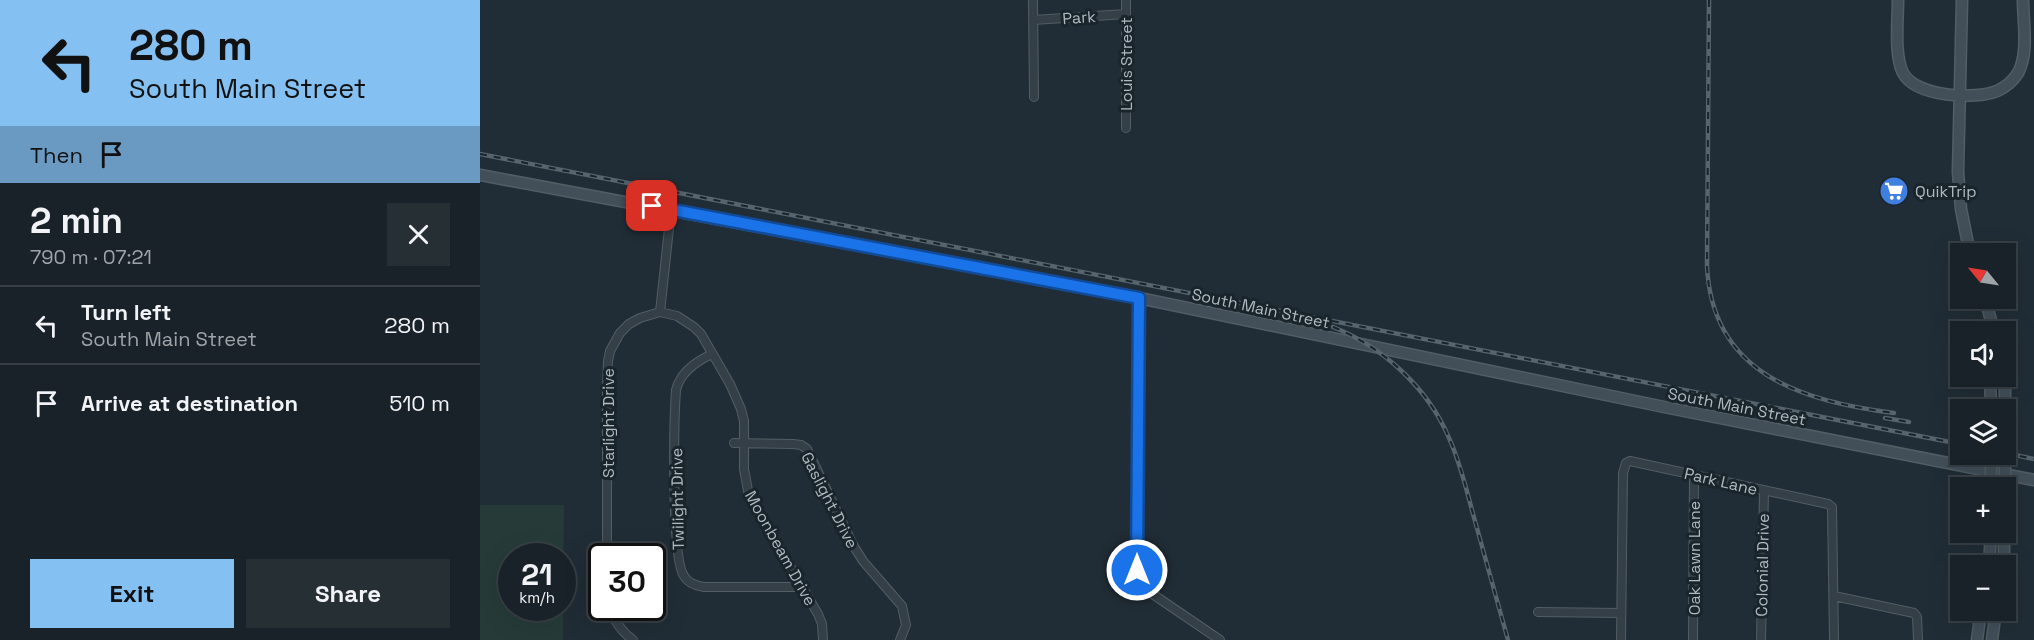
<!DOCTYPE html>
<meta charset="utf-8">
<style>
body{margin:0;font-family:"Space Grotesk",sans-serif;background:#262f34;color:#f1f3f6;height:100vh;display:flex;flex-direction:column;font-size:22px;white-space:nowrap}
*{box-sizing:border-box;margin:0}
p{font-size:20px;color:#9fa4a8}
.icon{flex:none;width:33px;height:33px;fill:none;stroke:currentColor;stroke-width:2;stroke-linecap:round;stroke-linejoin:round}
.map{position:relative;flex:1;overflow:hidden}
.sheet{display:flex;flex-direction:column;background:#192228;width:480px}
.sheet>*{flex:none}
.top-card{background:#85c0f2;color:#111;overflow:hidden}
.needle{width:39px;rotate:300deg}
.controls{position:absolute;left:1470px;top:243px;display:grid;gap:12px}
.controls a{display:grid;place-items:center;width:66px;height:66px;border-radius:0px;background:#192228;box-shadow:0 6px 24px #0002,0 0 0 2px #373f45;font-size:30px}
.speed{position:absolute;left:18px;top:543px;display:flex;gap:12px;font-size:30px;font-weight:700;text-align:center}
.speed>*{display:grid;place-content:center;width:78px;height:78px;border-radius:50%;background:#192228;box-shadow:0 6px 24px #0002,0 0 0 2px #373f45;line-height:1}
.speed small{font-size:15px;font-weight:400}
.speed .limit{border:3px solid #111;border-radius:9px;background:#fff;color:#111}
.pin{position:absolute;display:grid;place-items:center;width:51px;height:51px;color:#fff;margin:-26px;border-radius:12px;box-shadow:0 3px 9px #0006}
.me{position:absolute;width:66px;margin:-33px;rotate:0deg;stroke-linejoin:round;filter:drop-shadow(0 0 4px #0008)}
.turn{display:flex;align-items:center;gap:21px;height:126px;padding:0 30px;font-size:27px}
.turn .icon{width:78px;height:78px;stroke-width:2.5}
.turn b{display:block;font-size:42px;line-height:51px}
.then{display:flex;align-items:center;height:57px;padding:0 30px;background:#0003;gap:12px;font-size:22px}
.round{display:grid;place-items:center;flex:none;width:63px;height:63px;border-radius:0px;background:#262f34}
.head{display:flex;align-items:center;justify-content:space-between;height:102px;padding:0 30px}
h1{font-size:36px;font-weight:800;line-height:45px}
.primary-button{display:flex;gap:12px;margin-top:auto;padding:12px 30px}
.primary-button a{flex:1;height:69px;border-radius:0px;background:#85c0f2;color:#111;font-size:24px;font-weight:800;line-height:69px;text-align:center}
.primary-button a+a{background:#262f34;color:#f1f3f6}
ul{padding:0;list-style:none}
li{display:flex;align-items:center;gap:18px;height:78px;padding:0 30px;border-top:2px solid #373f45}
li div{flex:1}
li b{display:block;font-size:22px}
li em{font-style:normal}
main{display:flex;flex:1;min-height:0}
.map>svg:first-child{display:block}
.green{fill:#263b38;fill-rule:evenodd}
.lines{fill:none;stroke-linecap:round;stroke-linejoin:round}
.street-casing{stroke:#525d64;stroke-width:10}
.secondary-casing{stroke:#525d64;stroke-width:13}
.street{stroke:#343f47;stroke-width:8}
.secondary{stroke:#424f59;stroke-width:10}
.rail-casing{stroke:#56646e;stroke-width:4.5}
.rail{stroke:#1a242b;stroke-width:2;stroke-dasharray:7;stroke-linecap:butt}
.secondary-bridge-casing{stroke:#525d64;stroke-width:13;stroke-linecap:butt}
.secondary-bridge{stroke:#424f59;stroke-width:10}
.route-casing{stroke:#114b97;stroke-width:15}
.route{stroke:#1a73e8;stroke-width:10}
.labels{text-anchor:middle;stroke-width:6;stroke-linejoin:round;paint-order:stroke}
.street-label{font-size:16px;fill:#afbac3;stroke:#1a242b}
.poi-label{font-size:16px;fill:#afbac3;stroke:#1a242b;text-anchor:start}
</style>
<main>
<section class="sheet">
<div class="top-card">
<div class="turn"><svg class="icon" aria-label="left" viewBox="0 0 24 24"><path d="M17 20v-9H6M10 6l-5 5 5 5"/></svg><div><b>280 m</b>South Main Street</div></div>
<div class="then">Then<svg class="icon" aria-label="arrive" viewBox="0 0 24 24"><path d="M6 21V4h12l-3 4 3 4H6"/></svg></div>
</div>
<div class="head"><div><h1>2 min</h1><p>790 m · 07:21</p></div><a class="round"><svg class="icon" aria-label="close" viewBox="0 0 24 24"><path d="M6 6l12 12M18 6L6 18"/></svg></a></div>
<ul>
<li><svg class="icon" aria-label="left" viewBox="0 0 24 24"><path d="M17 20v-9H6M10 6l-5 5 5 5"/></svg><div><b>Turn left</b><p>South Main Street</p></div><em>280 m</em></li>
<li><svg class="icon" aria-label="arrive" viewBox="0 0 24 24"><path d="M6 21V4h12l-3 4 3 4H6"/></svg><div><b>Arrive at destination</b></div><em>510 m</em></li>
</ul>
<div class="primary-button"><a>Exit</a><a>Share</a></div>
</section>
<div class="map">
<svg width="1554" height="640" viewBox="0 0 1554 640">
<rect width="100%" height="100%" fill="#212d36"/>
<path class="green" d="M0,505H84L83,640H0ZM32,556H82V608H32Z"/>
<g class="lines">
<g class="street-casing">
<path id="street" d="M553,0L554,97
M646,0V128
M553,20L646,14
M659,298L657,570L662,583L671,593L740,640
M180,312L191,210
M232,354C217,361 200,373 196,390C194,419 191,558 204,576C208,583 217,586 224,587H321
M254,443L313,444L321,445L327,449L373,545L383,561L422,606L426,625L420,640
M127,556V387L128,361L130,351L140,333L149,324L160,318L180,312L197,316L214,327L221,334L250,384L261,409L264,421V469L269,496L338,614L342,624L343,640
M1354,596L1434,613L1437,617L1438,640
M130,608C135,622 141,631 153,640
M1058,612L1141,613
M1141,640L1143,473L1146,463L1150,461L1348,504L1352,507L1354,640
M1213,640L1214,475
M1281,640L1284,491"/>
</g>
<g class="secondary-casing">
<path id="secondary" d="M1418,0C1418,21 1414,55 1423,73C1436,97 1495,100 1517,91C1526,87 1533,81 1538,73C1549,53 1543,22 1543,0
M1482,0L1478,172L1481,209L1490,254
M0,175L659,298L1184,407L1554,480
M1505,298L1514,332
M1510,376L1511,410
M1525,410V376
M1509,566L1511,532
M1524,566V532
M1497,640L1501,610
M1512,640L1516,610"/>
</g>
<use href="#street" class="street"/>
<use href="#secondary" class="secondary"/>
<g class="rail-casing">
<path id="rail" d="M1229,0L1227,266C1232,375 1323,401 1414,413
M0,154L1480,444
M853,327C903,347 948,388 969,438C981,464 987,493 995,521C1006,561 1017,600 1028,640
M1405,418L1429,422
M1526,453L1554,459"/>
</g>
<use href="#rail" class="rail"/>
<g class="secondary-bridge-casing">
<path id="secondary-bridge" d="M1511,454V488
M1525,482V454"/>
</g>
<use href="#secondary-bridge" class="secondary-bridge"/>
</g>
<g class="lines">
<g class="route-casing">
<path id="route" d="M172,206L659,298L657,570"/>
</g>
<use href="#route" class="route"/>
</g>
<defs>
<g id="supermarket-disc" transform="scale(1.5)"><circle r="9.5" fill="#3f7fe0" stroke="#1a242b"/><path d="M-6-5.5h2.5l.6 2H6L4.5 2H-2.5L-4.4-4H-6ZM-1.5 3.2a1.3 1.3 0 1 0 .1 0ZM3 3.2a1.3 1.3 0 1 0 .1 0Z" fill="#fff"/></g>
</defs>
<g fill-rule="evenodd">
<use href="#supermarket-disc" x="1414" y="191"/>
</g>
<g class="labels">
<g class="street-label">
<text transform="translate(599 17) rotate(-4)" y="6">Park</text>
<text transform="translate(646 64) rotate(-90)" y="6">Louis Street</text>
<text transform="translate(781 308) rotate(12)" y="6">South Main Street</text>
<text transform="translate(1257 406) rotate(11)" y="6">South Main Street</text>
<text transform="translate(128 423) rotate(-90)" y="6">Starlight Drive</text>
<text transform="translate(1241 481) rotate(13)" y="6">Park Lane</text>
<text transform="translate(197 499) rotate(-91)" y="6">Twilight Drive</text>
<text transform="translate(350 500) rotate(63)" y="6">Gaslight Drive</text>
<text transform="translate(301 548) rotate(61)" y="6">Moonbeam Drive</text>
<text transform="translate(1214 558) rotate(-90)" y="6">Oak Lawn Lane</text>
<text transform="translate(1282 565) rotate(-89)" y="6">Colonial Drive</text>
</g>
<g class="poi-label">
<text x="1435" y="197">QuikTrip</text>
</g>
</g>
</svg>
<div class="controls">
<a><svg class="needle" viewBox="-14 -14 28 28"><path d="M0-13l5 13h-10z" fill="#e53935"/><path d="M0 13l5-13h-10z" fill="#9fa4a8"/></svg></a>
<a><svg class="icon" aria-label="sound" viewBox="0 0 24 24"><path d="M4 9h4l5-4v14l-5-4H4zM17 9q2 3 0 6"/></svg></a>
<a><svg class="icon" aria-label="layers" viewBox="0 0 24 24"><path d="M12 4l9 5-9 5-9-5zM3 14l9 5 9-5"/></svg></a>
<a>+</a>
<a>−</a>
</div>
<div class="speed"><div>21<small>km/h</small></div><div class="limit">30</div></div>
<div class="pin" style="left:172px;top:206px;background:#d93025"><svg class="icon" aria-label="arrive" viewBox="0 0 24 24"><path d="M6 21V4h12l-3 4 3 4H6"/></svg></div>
<svg class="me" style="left:657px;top:570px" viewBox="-20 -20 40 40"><circle r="17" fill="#1a73e8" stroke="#fff" stroke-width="3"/><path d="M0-11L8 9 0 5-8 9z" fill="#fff"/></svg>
</div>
</main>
